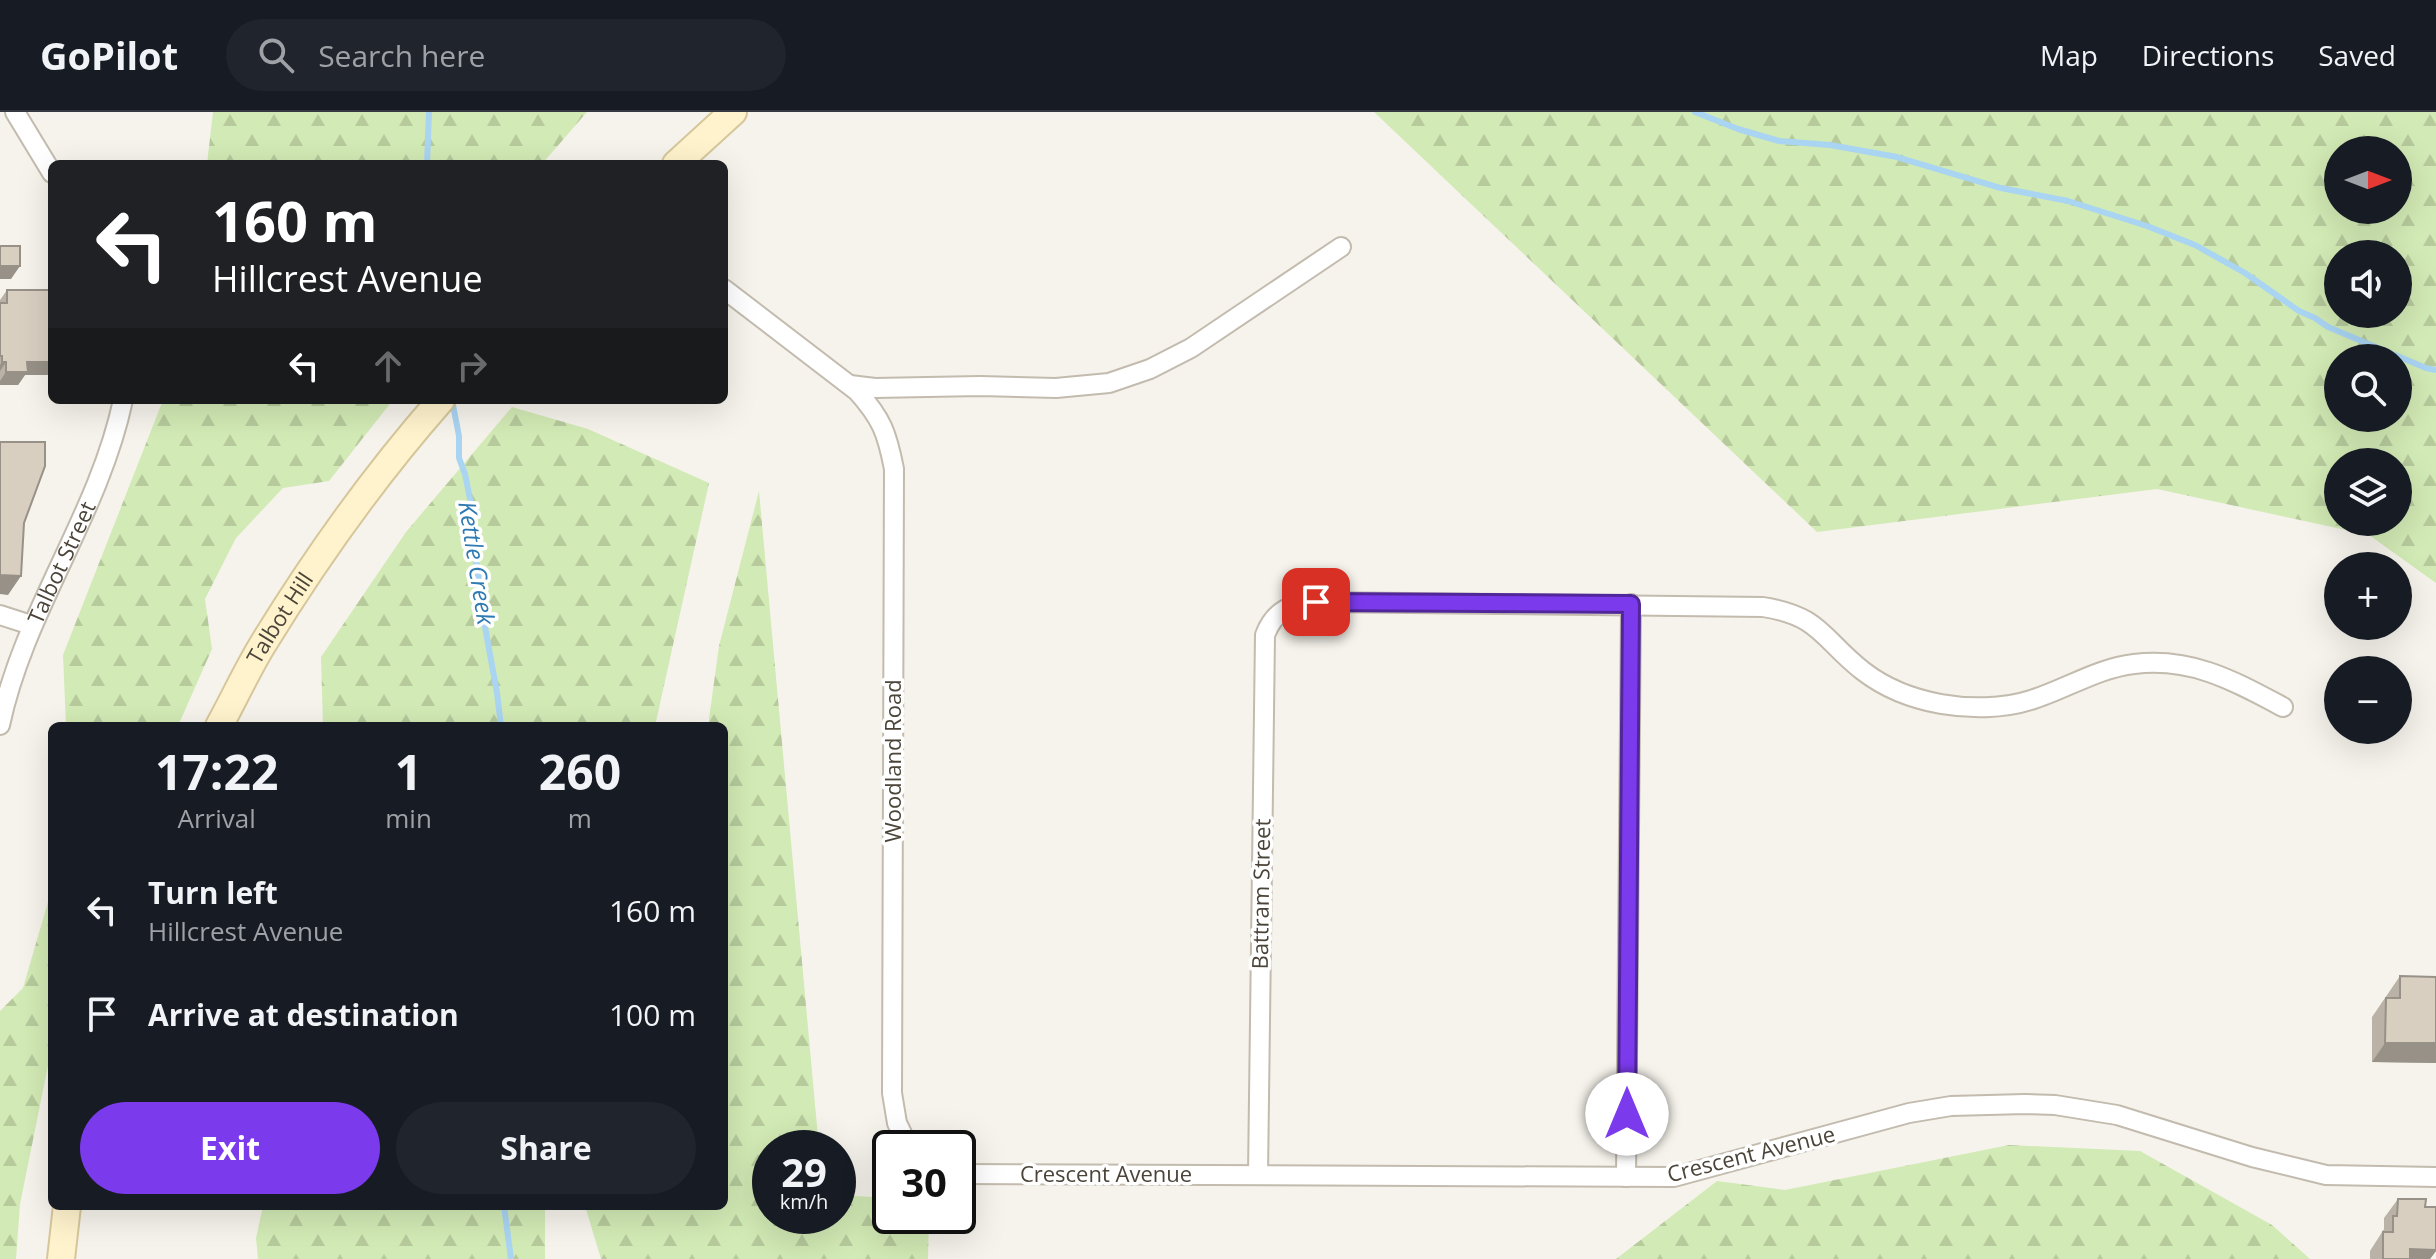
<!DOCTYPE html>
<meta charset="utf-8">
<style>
body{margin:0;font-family:"Open Sans",sans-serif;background:#20242c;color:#f1f3f6;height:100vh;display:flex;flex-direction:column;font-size:30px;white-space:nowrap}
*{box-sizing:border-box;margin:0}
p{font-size:26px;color:#9ea1a6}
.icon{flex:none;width:44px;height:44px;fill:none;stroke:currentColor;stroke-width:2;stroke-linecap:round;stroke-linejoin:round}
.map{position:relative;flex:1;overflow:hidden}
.panel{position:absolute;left:48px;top:610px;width:680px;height:488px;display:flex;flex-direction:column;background:#171b24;border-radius:12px;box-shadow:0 8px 32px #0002}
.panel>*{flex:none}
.banner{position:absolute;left:48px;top:48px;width:680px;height:244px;border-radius:12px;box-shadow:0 8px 32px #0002;background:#202124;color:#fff;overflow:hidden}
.needle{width:52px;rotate:90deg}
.tools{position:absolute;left:2324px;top:24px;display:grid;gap:16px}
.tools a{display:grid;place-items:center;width:88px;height:88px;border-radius:50%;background:#171b24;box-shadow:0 8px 32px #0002;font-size:40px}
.speed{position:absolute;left:752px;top:1018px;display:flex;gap:16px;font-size:40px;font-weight:700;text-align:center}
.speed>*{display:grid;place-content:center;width:104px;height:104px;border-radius:50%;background:#171b24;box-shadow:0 8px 32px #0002;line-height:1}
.speed small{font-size:20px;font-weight:400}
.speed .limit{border:4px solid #111;border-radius:12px;background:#fff;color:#111}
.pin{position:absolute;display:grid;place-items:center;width:68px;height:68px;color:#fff;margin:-34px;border-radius:16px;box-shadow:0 4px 12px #0006}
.me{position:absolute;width:88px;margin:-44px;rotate:0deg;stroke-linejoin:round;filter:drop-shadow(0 0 6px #0008)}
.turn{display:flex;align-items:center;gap:28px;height:168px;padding:0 32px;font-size:36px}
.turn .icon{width:104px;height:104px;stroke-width:2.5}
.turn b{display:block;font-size:56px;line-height:68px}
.lanes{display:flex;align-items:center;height:76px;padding:0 32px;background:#0003;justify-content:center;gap:40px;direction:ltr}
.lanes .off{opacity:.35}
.eta{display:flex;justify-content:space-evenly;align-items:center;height:136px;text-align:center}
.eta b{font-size:48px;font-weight:700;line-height:56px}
.primary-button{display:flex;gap:16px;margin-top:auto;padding:16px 32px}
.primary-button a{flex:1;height:92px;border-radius:48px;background:#7c3aed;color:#fff;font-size:32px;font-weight:700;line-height:92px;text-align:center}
.primary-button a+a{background:#20242c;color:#f1f3f6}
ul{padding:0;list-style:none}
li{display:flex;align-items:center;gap:24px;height:104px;padding:0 32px}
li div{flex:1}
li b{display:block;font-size:30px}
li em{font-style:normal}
header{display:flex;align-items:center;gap:48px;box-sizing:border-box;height:112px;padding:0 40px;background:#171b24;border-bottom:2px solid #363941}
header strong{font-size:38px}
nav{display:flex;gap:44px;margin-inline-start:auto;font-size:28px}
.search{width:560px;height:72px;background:#20242c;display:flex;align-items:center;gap:20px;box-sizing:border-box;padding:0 28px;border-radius:44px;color:#9ea1a6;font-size:30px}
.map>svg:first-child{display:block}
.forest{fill:url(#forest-firs);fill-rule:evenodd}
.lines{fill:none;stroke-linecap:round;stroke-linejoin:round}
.stream{stroke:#a9d4f2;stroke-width:6}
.street-casing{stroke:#c2bbae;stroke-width:22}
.secondary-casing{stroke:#d6c79b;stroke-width:30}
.street{stroke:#fff;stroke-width:18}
.secondary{stroke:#fff3cd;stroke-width:26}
.wall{fill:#bab2a6}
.shaded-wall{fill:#979187}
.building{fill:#d8cfc1;stroke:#979187;stroke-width:2}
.route-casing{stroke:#51269a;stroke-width:20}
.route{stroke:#7c3aed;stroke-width:14}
.labels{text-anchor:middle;stroke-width:7;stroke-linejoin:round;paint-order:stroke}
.street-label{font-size:22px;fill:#4b4439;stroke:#fff}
.water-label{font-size:24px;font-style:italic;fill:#2e7ab2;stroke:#fff}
</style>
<header>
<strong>GoPilot</strong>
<div class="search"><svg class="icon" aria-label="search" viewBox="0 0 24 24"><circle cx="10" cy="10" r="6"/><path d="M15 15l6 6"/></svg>Search here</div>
<nav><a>Map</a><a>Directions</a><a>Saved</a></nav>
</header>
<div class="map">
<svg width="2436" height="1147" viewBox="0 0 2436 1147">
<defs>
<pattern id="forest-firs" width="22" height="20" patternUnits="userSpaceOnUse" patternTransform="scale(2)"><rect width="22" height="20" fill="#d2eab5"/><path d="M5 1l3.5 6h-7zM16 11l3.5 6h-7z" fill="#b6ca9c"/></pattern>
</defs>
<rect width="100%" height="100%" fill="#f6f3ec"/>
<path class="forest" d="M213,0H587L542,52H207Z
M1374,0H2436V471L2369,423L2157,377L1817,420ZM2398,38V98H2338V38ZM2338,142H2398V202H2338ZM2338,246H2398V306H2338ZM2398,350V410H2338V350Z
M163,288H393L329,369L283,376L236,426L205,487L212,537L178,614H66L63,543Z
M512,295L588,317L709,371L655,614H323L321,545L406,420Z
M759,379L819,1036H770V1104H838V1083L890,1086V1104H929L928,1147H601L585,1094H724V614H708L719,534Z
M52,776V934L20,1092L16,1147H0V899L23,876Z
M2009,1033L2140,1039L2272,1113L2310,1147H1616L1717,1069L1785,1078Z
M263,1094H545V1147H258L256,1126Z"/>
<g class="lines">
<path class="stream" d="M1695,0L1738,17L1779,29L1830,33L1897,45L2001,76L2068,89L2147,114L2195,133L2245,161L2299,199L2315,206L2328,215L2426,256L2436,258
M427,52L429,0
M452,288L459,324V346L465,362L472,397V426L478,461V476L497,581L501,614
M504,1094L511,1147"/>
<g class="street-casing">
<g id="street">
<path d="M15,0L52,61"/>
<path d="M724,177L857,279C882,307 887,321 894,357L892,981L897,1011L909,1036"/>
<path d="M850,273L875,276L980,274L1056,276L1109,271L1150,257L1191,236L1341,135"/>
<path d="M0,503L31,513"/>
<path id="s1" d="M0,613C24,499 99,402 123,288"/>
<path d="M958,1062L1674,1065L1909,1001L1951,994L2025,992L2055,993L2117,1003L2252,1045L2326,1063L2436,1065"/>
<path d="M1258,1063L1265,523C1274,499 1291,491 1316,490L1763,495C1821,504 1822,527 1863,559C1885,576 1913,587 1941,592C1969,597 2003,597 2031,588C2066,577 2098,556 2134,552C2192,545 2234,569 2283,595"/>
<path d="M1626,1065L1631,492"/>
</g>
</g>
<g class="secondary-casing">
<g id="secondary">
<path d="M676,52L733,0"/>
<path id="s2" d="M219,614C234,587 247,558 263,532C315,447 375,363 441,288"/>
<path d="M61,1147L67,1094"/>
</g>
</g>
<use href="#street" class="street"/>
<use href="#secondary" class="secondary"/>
</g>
<path class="wall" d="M7,178H52V263H25L18,273H0V188Z
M2400,864L2436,865V951L2372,950V905Z
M2398,1087L2425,1095L2436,1139L2430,1147H2370V1139L2384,1117V1106Z"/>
<path class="shaded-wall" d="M0,154H20L11,167H0Z
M2,250H6L0,259V253Z
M27,250H52V263H25L18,273H0V269L6,260Z
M0,463L21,464L8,483L0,482Z
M2385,931H2436V951L2372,950Z
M2410,1137L2436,1138V1139L2430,1147H2403Z"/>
<path class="building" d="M0,134H20V154H0Z
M7,178H52V250H27L28,260H6V250H2V244H0V191H7Z
M0,330H45V354L24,411L21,464L0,463Z
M2400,864L2436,865V931H2385L2386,886H2400Z
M2398,1087H2426L2425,1095H2436V1138L2410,1137V1147H2383V1120H2393V1104H2397Z"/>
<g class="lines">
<g class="route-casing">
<path id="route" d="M1316,490L1631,492L1627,1002"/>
</g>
<use href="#route" class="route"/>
</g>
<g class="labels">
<g class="street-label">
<text dy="8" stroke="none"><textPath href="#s1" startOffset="174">Talbot Street</textPath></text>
<text dy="8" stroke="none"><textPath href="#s2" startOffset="124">Talbot Hill</textPath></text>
<text transform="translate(893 649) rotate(-90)" y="8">Woodland Road</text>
<text transform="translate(1261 782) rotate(-89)" y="8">Battram Street</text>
<text transform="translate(1751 1042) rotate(-14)" y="8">Crescent Avenue</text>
<text x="1106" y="1070">Crescent Avenue</text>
</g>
<g class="water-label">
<text transform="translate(476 451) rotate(81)" y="8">Kettle Creek</text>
</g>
</g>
</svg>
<div class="tools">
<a><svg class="needle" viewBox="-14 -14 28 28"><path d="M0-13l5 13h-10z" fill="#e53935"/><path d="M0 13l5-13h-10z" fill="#9ea1a6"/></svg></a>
<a><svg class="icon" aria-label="sound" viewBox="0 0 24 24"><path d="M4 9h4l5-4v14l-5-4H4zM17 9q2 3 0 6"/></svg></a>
<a><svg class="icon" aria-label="search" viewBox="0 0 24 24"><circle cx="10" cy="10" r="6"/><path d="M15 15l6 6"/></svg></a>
<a><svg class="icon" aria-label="layers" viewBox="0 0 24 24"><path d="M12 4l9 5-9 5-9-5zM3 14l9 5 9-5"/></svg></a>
<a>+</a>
<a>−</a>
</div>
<div class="speed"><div>29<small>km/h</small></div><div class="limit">30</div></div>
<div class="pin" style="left:1316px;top:490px;background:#d93025"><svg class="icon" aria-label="arrive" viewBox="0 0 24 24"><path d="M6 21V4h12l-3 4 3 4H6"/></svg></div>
<svg class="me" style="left:1627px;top:1002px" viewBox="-20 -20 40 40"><circle r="19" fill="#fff"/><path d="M0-13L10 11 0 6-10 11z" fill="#7c3aed"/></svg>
<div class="banner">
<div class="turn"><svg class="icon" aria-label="left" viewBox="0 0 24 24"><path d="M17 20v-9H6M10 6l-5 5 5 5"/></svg><div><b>160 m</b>Hillcrest Avenue</div></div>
<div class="lanes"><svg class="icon" aria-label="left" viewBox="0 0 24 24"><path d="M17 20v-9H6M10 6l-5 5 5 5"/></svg><svg class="icon off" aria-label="ahead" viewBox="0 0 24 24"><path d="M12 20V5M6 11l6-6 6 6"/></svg><svg class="icon off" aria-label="right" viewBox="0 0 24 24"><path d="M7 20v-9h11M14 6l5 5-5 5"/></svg></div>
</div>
<section class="panel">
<div class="eta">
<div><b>17:22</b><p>Arrival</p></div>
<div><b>1</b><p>min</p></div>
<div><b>260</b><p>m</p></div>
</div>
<ul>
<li><svg class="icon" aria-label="left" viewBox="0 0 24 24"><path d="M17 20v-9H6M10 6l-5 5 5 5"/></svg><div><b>Turn left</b><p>Hillcrest Avenue</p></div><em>160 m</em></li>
<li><svg class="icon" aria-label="arrive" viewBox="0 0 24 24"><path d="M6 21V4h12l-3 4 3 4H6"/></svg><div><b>Arrive at destination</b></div><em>100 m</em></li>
</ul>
<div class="primary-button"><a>Exit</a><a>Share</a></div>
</section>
</div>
